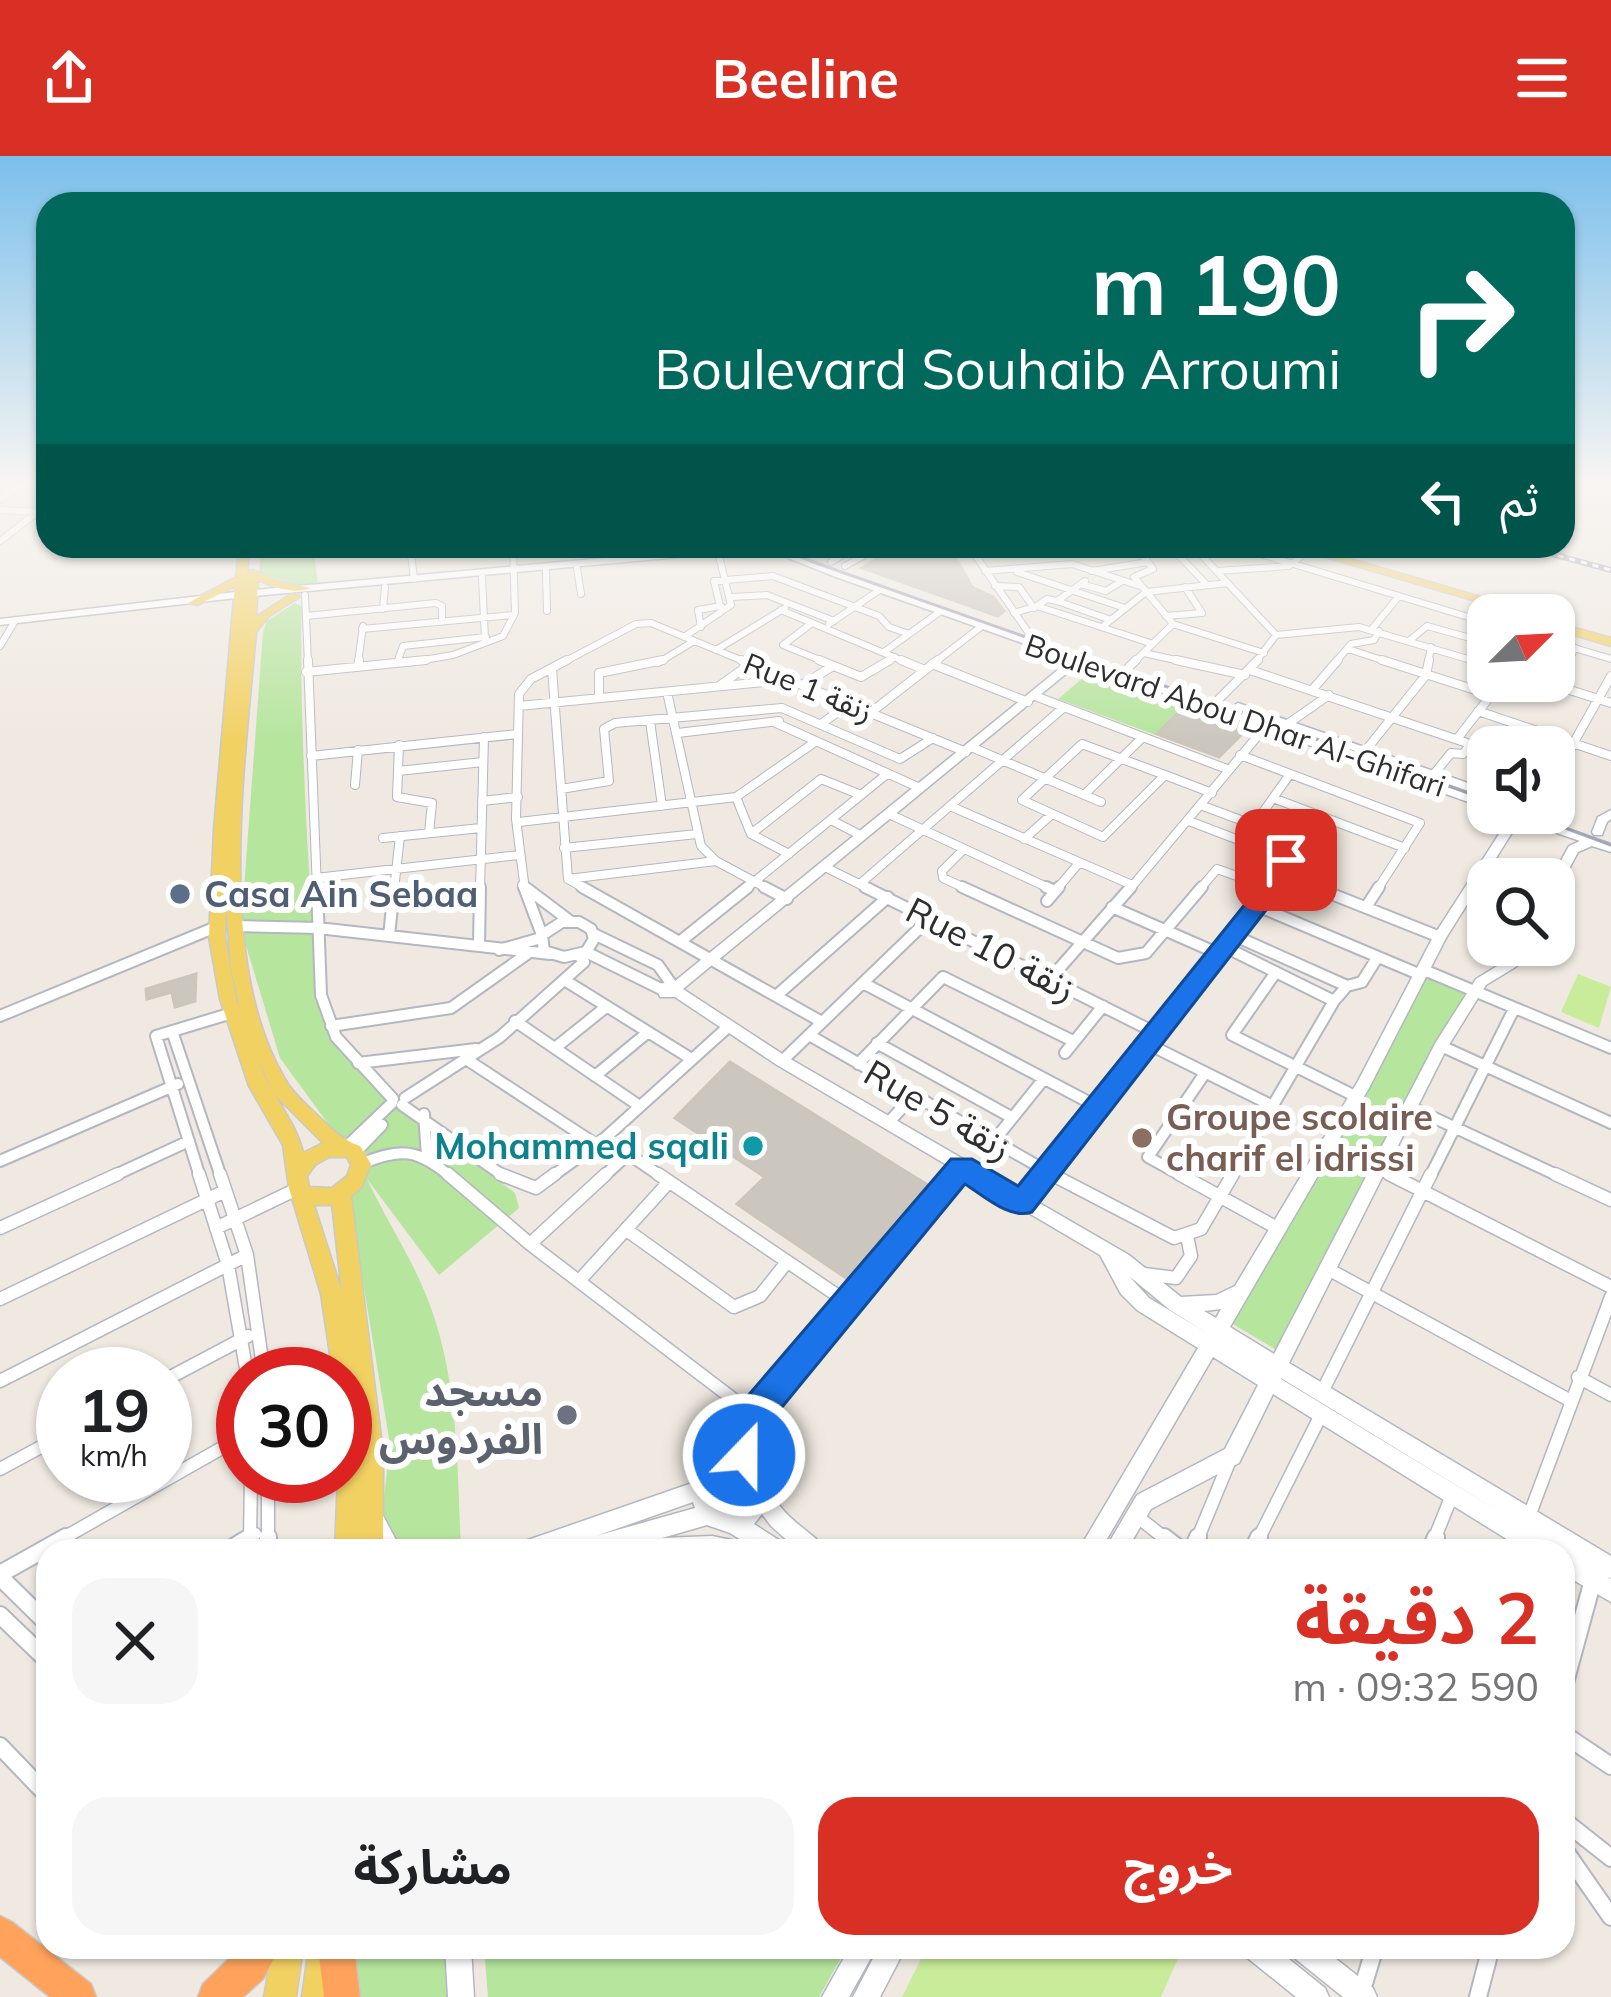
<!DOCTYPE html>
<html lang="ar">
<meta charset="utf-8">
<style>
body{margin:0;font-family:Mulish,"Noto Sans Arabic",sans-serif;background:#f6f6f6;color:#202124;direction:rtl;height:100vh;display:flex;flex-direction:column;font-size:45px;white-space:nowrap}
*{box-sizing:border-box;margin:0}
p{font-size:39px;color:#757577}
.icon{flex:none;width:66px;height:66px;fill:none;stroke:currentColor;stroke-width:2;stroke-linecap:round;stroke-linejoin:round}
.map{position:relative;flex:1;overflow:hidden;direction:ltr}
.panel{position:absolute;left:36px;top:1383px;width:1539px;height:420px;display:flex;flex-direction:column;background:#fff;border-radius:36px;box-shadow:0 3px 9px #0004;direction:rtl}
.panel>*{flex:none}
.banner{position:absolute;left:36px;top:36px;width:1539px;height:366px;border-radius:36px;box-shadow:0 3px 9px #0004;direction:rtl;background:#00695c;color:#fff;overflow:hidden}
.needle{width:78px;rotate:66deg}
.buttons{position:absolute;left:1467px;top:438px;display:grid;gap:24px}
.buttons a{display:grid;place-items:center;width:108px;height:108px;border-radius:24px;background:#fff;box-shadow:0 3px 9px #0004;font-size:60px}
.speed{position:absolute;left:36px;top:1191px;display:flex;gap:24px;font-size:60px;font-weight:700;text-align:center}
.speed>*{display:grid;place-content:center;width:156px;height:156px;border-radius:50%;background:#fff;box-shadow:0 3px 9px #0004;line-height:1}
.speed small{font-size:30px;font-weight:400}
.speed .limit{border:18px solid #d22;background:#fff;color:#111}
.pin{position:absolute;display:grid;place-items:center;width:102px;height:102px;color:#fff;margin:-51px;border-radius:24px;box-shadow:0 6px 18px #0006}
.me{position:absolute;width:132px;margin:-66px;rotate:22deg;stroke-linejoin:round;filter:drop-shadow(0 0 9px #0008)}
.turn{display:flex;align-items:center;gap:42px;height:252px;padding:0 36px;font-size:54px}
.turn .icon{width:156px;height:156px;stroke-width:2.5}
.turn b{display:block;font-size:84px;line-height:102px}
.then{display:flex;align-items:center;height:114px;padding:0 36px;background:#0003;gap:24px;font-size:45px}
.round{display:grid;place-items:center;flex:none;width:126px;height:126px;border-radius:36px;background:#f6f6f6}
.headline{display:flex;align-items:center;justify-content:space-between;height:204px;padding:0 36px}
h1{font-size:72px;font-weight:700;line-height:90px;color:#d93025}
.primary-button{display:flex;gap:24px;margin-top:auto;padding:24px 36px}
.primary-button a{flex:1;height:138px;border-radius:36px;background:#d93025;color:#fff;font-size:48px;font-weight:700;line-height:138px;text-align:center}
.primary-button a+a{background:#f6f6f6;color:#202124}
header{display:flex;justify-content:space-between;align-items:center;height:156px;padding:0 36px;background:#d93025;color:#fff;font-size:54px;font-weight:700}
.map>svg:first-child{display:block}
.green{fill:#b6e59e}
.pitch{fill:#c9ec9a}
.building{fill:#cbc7bf;stroke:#cbc5ba;stroke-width:3}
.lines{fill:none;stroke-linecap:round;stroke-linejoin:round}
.street-far4-casing{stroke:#b4b7c1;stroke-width:8}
.street-far3-casing{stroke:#b4b7c1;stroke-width:10}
.street-far2-casing{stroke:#b4b7c1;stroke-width:14}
.street-far1-casing{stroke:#b4b7c1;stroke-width:15}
.street-casing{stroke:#b4b7c1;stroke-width:20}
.secondary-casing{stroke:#b4b7c1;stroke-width:3}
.primary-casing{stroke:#c9c9c9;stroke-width:3}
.highway-casing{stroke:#c9c9c9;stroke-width:3}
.street-far4{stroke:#fff;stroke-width:6}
.street-far3{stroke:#fff;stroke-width:8}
.street-far2{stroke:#fff;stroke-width:10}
.street-far1{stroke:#fff;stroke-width:12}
.street{stroke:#fff;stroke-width:16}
.secondary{fill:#fff;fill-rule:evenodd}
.primary{fill:#f2d163;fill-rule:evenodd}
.highway{fill:#ffa35c;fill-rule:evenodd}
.tram{stroke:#a3a6b8;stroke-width:3}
.rail-casing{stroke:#a3a6b8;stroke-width:6}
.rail{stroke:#fff;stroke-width:3;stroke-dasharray:6;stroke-linecap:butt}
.route{fill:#1a73e8;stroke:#114b97;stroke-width:3}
.service-dot{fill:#5c6f8a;stroke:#fff;stroke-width:4.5}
.education-dot{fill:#8d6e63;stroke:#fff;stroke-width:4.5}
.culture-dot{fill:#0f9aa8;stroke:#fff;stroke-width:4.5}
.worship-dot{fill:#6b7280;stroke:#fff;stroke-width:4.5}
.labels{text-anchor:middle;stroke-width:12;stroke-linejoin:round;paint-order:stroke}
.far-street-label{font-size:30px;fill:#2e2e2e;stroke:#fff}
.service-label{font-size:36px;font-weight:bold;fill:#4e5e75;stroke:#fff;text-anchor:start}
.street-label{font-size:36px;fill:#2e2e2e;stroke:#fff}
.education-label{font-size:36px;font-weight:bold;fill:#785e54;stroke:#fff;text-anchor:start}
.culture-label{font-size:36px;font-weight:bold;fill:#0d838f;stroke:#fff;text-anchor:end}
.near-worship-label{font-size:42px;font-weight:bold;fill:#5b616d;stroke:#fff;text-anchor:end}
</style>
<header><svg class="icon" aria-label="menu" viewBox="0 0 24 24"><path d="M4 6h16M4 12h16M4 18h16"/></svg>Beeline<svg class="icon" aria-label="share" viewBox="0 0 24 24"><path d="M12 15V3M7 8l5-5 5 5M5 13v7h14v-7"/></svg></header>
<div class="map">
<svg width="1611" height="1841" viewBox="0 0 1611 1841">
<rect width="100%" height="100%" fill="#efe9e1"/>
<path class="green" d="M261,390H313L318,429L295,430L259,416Z
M295,447L302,451C298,508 309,849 332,883C376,946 454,991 515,1037L519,1052L439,1119L367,1023C385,1062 410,1099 426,1139C459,1219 457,1310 461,1395H378L390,1288L346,1024L359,1010L280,902L241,773L263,476L267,465Z
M1091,515L1186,549L1156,579L1058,543Z
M1426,822L1470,839L1285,1199L1226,1164Z
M334,1791H458L461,1841H341Z
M484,1791H847L819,1841H488Z"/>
<path class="pitch" d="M1578,818L1611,831L1599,872L1561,856Z
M927,1791H1183L1161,1841H902Z"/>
<path class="building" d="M898,390L952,395L972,431L993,441L1004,455L998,460L862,412Z
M1185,550L1248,572L1219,601L1157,578Z
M196,818L195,845L175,851L172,836L147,843L146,833Z
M730,906L931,1031L852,1126L737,1048L765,1021L675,962Z"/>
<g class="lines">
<g class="street-far4-casing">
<path id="street-far4" d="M30,326L48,327
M0,343L25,326
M0,354L39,356
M0,385L48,348
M316,390V397
M410,390L414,423
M969,390L1028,476
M1134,390L1148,406
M1170,390L1207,429
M1193,390L1276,479
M809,396L820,390
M1254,396L1488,467
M997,397L1061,392
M831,406L857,390
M845,410L881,390
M577,412L581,438
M546,415L547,455
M985,415L1072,408L1140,430
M1092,415L1148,406
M1217,415L1289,410L1304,398
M1017,416L1125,452
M482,421L485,484
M1081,428L1106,435L1122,425
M995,430L1019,431L1034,452
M305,439L308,507
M731,441L767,439L834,465
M1057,445L1111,464
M720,450L714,425L773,420L879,460L889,471L909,478
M1037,450L1047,443L1057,445L1085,425
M383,453L385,431
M781,454L908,507
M1014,457L1037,450L1153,488
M306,460L436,447L442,450V465
M1166,460L1202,457L1185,431
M812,467L783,489L827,507
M829,468L881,433
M1173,468L1264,497
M701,471L698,454L721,450
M1102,471L1146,436L1228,427
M362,473L513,459
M1372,473L1399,440
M684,481L731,449L719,400
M1472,482L1487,450
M1410,484L1427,470L1488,487
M1554,486L1611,503
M0,490L15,465
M1348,493L1391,507
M716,494L785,452
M884,496L941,455
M1144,497L1189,507
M358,507L363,470
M397,507L403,490L486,481
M406,507L453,499L503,480L515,457L513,390
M562,507L636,468L651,467L748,507
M658,507L694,485
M885,507L895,501
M934,507L982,470
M1133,507L1173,468L1134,421L1153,413L1148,406
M1255,507L1276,479L1359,471L1481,507
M1335,507L1351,488L1374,484L1379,475
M1428,507L1431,491
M1567,507L1575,492"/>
</g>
<g class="street-far3-casing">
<path id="street-far3" d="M308,504L317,734
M741,504L966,596
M819,504L861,521L890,504
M901,504L925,514
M1176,504L1245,519
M1382,504L1491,539
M1471,504L1488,509
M932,508L1028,546
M1554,508L1566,509L1569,504
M358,511L359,504
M1129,511L1136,504
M552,513L568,723L587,734
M1250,514L1488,594
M306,516L426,504
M1541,525L1611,547
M802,529L833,510
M719,530L750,508
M1313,533L1338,504
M667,536L701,690L716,705L770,734
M1035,540L1227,613
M599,542V517L663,504
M1219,543L1258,504
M519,550L784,524
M1478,555L1611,600
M870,557L938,504
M650,565L662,650
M776,567L920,632
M1289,567L1329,539
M821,568L849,548
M678,577L779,565
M1457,583L1502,525
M1082,588L1165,619L1103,681L1022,644Z
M399,589L397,641L432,647L429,677
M971,591L1101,646
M1366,594L1426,519L1429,504
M1240,599L1420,667L1377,734
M311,600L518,578
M398,615L483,606
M1434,618L1451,597L1463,598L1471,588
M1165,619L1212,637
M1554,622L1611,520
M355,629L358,594
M561,633L609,625L604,573L615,567L782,552L900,603L933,582
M1084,639L1142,582
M736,641L751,678L789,698
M1273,642L1405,692
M482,645L518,641
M950,650L1132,729
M1203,650L1324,695L1326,705L1309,729
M889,658L1053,734
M831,664L862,680
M1189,665L1283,701L1287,708L1267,734
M519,666L736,641L815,586
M1254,669L1290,618
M751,678L821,623L861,639
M383,682L481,672
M1024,683L1051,659
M564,692L697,678
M964,693L942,715L943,722L969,734
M825,711L871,734
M1282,718L1322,734
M316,722L519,699
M568,723L716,705
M861,727L1063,552
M522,729L529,734
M394,734L400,680
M480,734L484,581
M525,734L516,663L519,538L531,523L567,504
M744,734L887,618
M1056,734L1079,707
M1129,734L1266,570
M1199,734L1217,713L1271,732"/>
</g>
<g class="street-far2-casing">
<path id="street-far2" d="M317,731L321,839L336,881L393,943
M524,731L542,779
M525,731L570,765
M582,731L822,866
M764,731L787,743
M865,731L1156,877
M962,731L1118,802L1146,797L1202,731
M1046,731L1055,735
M1314,731L1440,781
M1047,745L1059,731
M393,747L479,739
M1255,749L1421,819
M1112,751L1217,797
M1366,751L1379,731
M562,766H579L591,773L594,783L586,796L564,801L544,795L542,779Z
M235,770L318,772L550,798
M594,778L658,809L672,829
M1233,779L1347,830
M389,780L394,731
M682,784L748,731
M479,789L480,731
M1223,790L1334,845
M499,794L541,782
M586,796L663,834
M1424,814L1611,892
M1276,816L1232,879L1357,941
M1050,823L1131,731
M566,825L690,902
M863,827L1098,951
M776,840L888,741
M0,860L216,771
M515,865L638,949
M331,870L451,852L527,798
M172,875L221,1021
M809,879L1057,1021
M877,887L1011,961
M1148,888L1271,949
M1441,890L1611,967
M555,892L606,851
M1065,897L1103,850
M466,903L597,989
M782,905L930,762
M358,907L476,893
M858,908L943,821L1073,885
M595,920L647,877
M405,942L500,881L584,806L579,799
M402,949L505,1021
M1411,951L1561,1021
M424,958L427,1000
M888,967L913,940
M605,982L662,1021
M993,986L1043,924
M345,992L392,947
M355,997L382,969
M0,1005L178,928
M361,1008C401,991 418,993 451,1021
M1377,1012L1395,1021
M111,1021L189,985
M200,1021L156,880L232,857
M551,1021L605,982L728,871
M603,1021L628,998
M954,1021L962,1011
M1042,1021L1269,731
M1184,1021L1148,1001L1205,917
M1231,1021L1334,845L1347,830L1362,826L1377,802
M1430,1021L1514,853"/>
</g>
<g class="street-far1-casing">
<path id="street-far1" d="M199,1018L228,1109L247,1218
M220,1018L247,1099L264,1218
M448,1018L530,1088L754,1259
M500,1018L536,1032L555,1018
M658,1018L847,1146
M1051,1018L1174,1082L1201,1073L1233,1018
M1179,1018L1279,1073
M1389,1018L1611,1131
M1555,1018L1611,1044
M1022,1047L1045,1018
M0,1072L118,1018
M216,1072L299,1032
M628,1075L734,1151L760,1140L787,1106
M530,1088L606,1018
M1326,1112L1571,1245
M1144,1118L1176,1122L1191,1100L1187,1080
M579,1125L668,1027
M0,1143L225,1035
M1578,1221L1611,1239
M165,1224L248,1180
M0,1225L247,1099
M1322,1236L1431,1018
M0,1313L63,1279
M719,1313L740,1248
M744,1314L748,1276L758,1254L956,1018
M268,1320V1384
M1134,1358L1167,1384
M1528,1363L1611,1141
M60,1384L243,1280
M246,1384L255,1378
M250,1384L251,1320
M1197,1384L1230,1304
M1258,1384L1321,1259
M1434,1384L1452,1339"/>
</g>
<g class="street-casing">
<path id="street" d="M268,1381V1395
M1164,1381L1182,1395
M227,1395L250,1381
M250,1395V1381
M1192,1395L1198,1381
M1252,1395L1259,1381
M1430,1395L1436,1381
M0,1418L66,1381
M0,1421L48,1468
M0,1459L48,1505
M1563,1534L1593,1424
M1563,1578L1611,1610
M0,1590L48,1640
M1563,1664L1611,1702
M1563,1692L1611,1761
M1362,1834L1375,1791
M1478,1841L1491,1791"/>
</g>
<g class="secondary-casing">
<path id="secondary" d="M738,390H771L767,393L253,440L0,469V463L253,434Z
M780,390H788L794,398L842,417L1488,645V653L1079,507L683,833L787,901L1129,1099L1181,1141L1216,1139L1235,1130L1358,925L1433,781L1501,675V657H1523L1611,688V696L1592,690L1578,696L1560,730L1554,734V723H1551L1569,690L1580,685L1513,662V675L1446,782L1369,932L1230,1171L1274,1198L1436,886L1476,823L1507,804L1517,789H1531L1517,810L1486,829L1447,892L1289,1207L1611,1400V1422L1607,1421L1611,1423V1446L1563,1418V1396L1569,1398L1552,1388L1555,1395H1526L1273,1238L1239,1307L1151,1353L1126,1395H1104L1137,1339L1225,1293L1258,1229L1213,1201L1100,1395H1078L1198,1192L1137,1154L1121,1138L1100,1099L777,909L675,841H660L657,832L659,828L675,825L1070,504L836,421L788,402ZM1129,1120L1170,1154L1207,1177L1149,1142ZM1221,1153L1216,1162L1204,1155ZM1281,1222L1505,1359L1281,1223Z
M1238,547L1488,634V642L1234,552L1233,550Z
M1611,654V663L1607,666L1602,679H1594L1592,676L1598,661Z
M730,1301C765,1308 764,1332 784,1355C795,1367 810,1377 822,1388L825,1395H799L771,1370L762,1358L754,1368L785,1388L788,1395H759L749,1388L751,1395H635L629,1391L616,1395H571L573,1388L554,1395H515L518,1388L525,1385L695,1326L708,1309ZM730,1321L743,1326L748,1339L743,1352L730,1357L717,1352L712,1339L717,1326ZM693,1346L695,1352L596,1380ZM707,1369L730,1377L746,1387L712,1380L662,1382Z
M373,1351L380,1354L402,1395H381L363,1361L366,1354Z
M445,1791H471L474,1841H448Z
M850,1791H877L849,1841H822Z
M879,1791H906L880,1841H853Z
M1241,1791H1274L1325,1832L1329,1841H1296L1245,1800Z
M1288,1791H1321L1373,1832L1377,1841H1343L1292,1800Z"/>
</g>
<g class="primary-casing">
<path id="primary" d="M239,390H249L247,422L249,415L253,414L279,426L311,432C295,439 273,431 258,424L256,461L291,438L301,440L269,460L256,476C245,607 215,806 285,923C292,937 305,947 316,958C330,971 341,984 360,990L371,1008L361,1032L351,1040L383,1298V1395H335L338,1320H345V1218H333L321,1138L289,1032L283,989L249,930L220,843L209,781L214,674L235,430L198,449L188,447L236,421ZM226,746L231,812L240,853L236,843L225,781ZM258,905L275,939L323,987L303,997C297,967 269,936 258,905ZM329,1001H347L351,1009L347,1020L332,1032L309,1031L307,1020L315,1009ZM332,1049V1048L342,1136L314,1049Z
M1288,390H1305L1543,459H1524Z
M1554,466L1611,482V490L1554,473Z
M273,1791H303L296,1841H264Z
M309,1791H339L334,1841H302Z"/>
</g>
<g class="highway-casing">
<path id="highway" d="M0,1760L12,1766L91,1828L96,1841H50L0,1801Z
M241,1791H280L263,1823L243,1841H198L203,1828Z
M318,1791H354L360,1841H324Z"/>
</g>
<use href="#street-far4" class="street-far4"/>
<use href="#street-far3" class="street-far3"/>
<use href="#street-far2" class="street-far2"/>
<use href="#street-far1" class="street-far1"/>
<use href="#street" class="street"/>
<use href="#secondary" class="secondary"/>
<use href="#primary" class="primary"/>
<use href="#highway" class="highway"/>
<path class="tram" d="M792,390L796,399L816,407L1488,644
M1525,657L1611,689"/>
<g class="rail-casing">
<path id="rail" d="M1523,390L1611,414"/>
</g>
<use href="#rail" class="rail"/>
</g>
<linearGradient id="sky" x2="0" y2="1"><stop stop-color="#7abfeb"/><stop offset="0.56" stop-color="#f8f5f2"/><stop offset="1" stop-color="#f8f5f2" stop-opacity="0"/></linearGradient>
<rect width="1611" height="584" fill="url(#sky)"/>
<path class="route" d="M1286,696L1297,704L1290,723L1032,1056C1010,1064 984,1040 965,1028L773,1262L756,1311L744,1316L731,1311L726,1299L746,1242L951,1003H972L1018,1030L1271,716L1278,698Z"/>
<circle class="service-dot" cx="180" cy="738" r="12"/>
<circle class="education-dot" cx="1142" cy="982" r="12"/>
<circle class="culture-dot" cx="753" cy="990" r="12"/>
<circle class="worship-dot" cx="567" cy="1259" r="12"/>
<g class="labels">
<g class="far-street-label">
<text transform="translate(808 532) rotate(22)" y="10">Rue 1 زنقة</text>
<text transform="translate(1235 560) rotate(19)" y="10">Boulevard Abou Dhar Al-Ghifari</text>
</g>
<g class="service-label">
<text x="204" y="751">Casa Ain Sebaa</text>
</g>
<g class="street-label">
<text transform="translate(991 793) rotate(27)" y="13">Rue 10 زنقة</text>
<text transform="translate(938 954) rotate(30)" y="13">Rue 5 زنقة</text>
</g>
<g class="education-label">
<text x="1166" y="974">Groupe scolaire<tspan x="1166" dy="41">charif el idrissi</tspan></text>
</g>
<g class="culture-label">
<text x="729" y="1003">Mohammed sqali</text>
</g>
<g class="near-worship-label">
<text x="543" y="1250">مسجد<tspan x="543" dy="48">الفردوس</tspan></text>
</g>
</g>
</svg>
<div class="buttons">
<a><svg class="needle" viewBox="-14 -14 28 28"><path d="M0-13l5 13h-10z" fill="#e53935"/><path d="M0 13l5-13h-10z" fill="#757577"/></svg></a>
<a><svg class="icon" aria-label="sound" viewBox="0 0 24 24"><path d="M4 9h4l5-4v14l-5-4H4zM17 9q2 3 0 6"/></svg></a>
<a><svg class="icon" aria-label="search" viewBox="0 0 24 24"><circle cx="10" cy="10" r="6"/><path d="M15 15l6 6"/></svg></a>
</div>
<div class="speed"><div>19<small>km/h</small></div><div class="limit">30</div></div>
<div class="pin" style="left:1286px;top:704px;background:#d93025"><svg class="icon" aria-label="arrive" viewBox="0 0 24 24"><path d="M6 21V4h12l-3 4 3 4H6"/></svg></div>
<svg class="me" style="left:744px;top:1299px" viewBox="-20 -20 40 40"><circle r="17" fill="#1a73e8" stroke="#fff" stroke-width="3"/><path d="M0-11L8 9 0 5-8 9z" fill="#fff"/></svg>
<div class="banner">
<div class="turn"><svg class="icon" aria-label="right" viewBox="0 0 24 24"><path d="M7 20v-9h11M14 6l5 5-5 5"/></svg><div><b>190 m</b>Boulevard Souhaib Arroumi</div></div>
<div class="then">ثم<svg class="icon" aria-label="left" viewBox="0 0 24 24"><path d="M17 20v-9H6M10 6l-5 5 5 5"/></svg></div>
</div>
<section class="panel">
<div class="headline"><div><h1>2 دقيقة</h1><p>590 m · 09:32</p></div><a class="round"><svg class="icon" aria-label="close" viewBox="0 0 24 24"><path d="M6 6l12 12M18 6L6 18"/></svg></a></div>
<div class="primary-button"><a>خروج</a><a>مشاركة</a></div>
</section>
</div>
